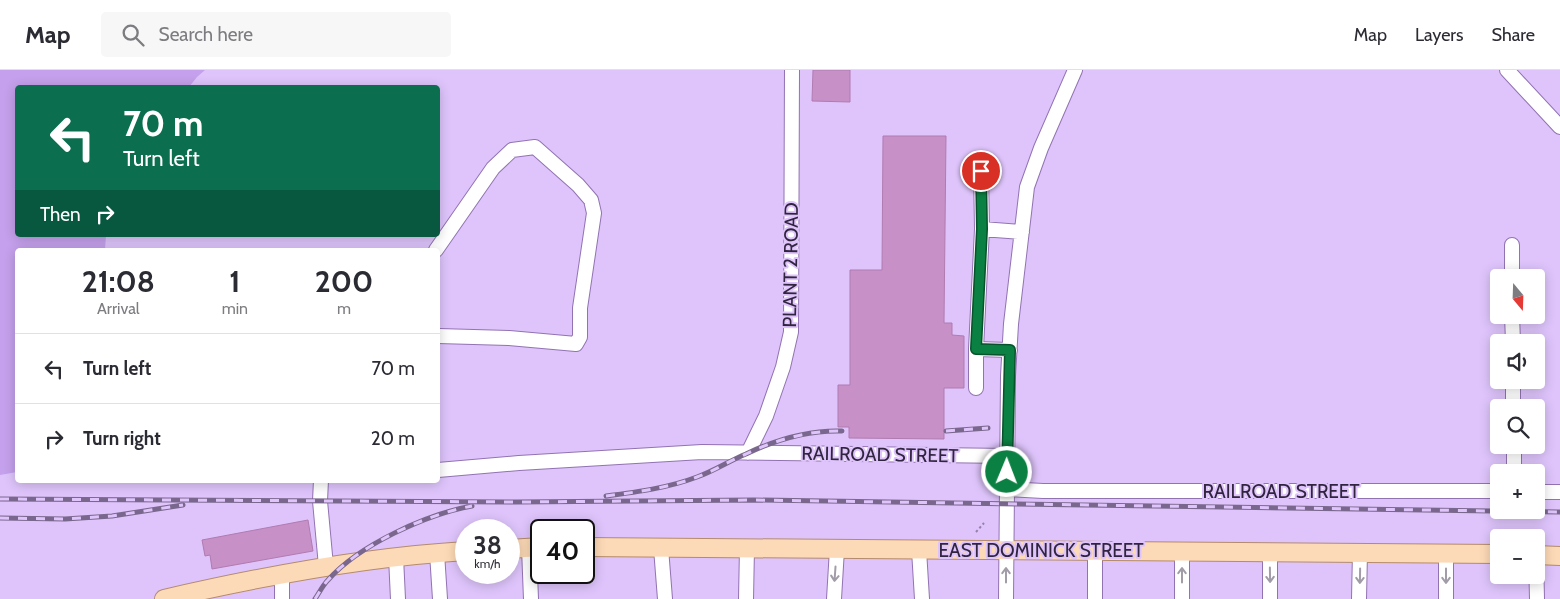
<!DOCTYPE html>
<meta charset="utf-8">
<style>
body{margin:0;font-family:Cabin,sans-serif;background:#f7f7f7;color:#2b2b33;height:100vh;display:flex;flex-direction:column;font-size:19px;white-space:nowrap}
*{box-sizing:border-box;margin:0}
p{font-size:16px;color:#7c7c81}
.icon{flex:none;width:28px;height:28px;fill:none;stroke:currentColor;stroke-width:2;stroke-linecap:round;stroke-linejoin:round}
.map{position:relative;flex:1;overflow:hidden}
.drawer{position:absolute;left:15px;top:178px;width:425px;height:235px;display:flex;flex-direction:column;background:#fff;border-radius:5px;box-shadow:0 2px 12px #0003}
.drawer>*{flex:none}
.hud{position:absolute;left:15px;top:15px;width:425px;height:152px;border-radius:5px;box-shadow:0 2px 12px #0003;background:#0b6e4f;color:#fff;overflow:hidden}
.needle{width:32px;rotate:161deg}
.tools{position:absolute;left:1490px;top:199px;display:grid;gap:10px}
.tools a{display:grid;place-items:center;width:55px;height:55px;border-radius:5px;background:#fff;box-shadow:0 2px 12px #0003;font-size:25px}
.speed{position:absolute;left:455px;top:449px;display:flex;gap:10px;font-size:25px;font-weight:700;text-align:center}
.speed>*{display:grid;place-content:center;width:65px;height:65px;border-radius:50%;background:#fff;box-shadow:0 2px 12px #0003;line-height:1}
.speed small{font-size:12px;font-weight:400}
.speed .limit{border:2px solid #111;border-radius:8px;background:#fff;color:#111}
.pin{position:absolute;display:grid;place-items:center;width:42px;height:42px;color:#fff;margin:-21px;border:2px solid #fff;border-radius:50%;box-shadow:0 1px 5px #0007}
.me{position:absolute;width:55px;margin:-28px;rotate:1deg;stroke-linejoin:round;filter:drop-shadow(0 0 4px #0008)}
.turn{display:flex;align-items:center;gap:18px;height:105px;padding:0 25px;font-size:22px}
.turn .icon{width:65px;height:65px;stroke-width:2.5}
.turn b{display:block;font-size:35px;line-height:42px}
.then{display:flex;align-items:center;height:48px;padding:0 25px;background:#0003;gap:10px;font-size:19px}
.eta{display:flex;justify-content:space-evenly;align-items:center;height:85px;text-align:center}
.eta b{font-size:30px;font-weight:700;line-height:35px}
ul{padding:0;list-style:none}
li{display:flex;align-items:center;gap:15px;height:70px;padding:0 25px;border-top:1px solid #e1e1e2}
li div{flex:1}
li b{display:block;font-size:19px}
li em{font-style:normal}
header{display:flex;align-items:center;gap:30px;box-sizing:border-box;height:70px;padding:0 25px;background:#fff;border-bottom:1px solid #e1e1e2}
header strong{font-size:24px}
nav{display:flex;gap:28px;margin-inline-start:auto;font-size:18px}
.search{width:350px;height:45px;background:#f7f7f7;display:flex;align-items:center;gap:12px;box-sizing:border-box;padding:0 18px;border-radius:5px;color:#7c7c81;font-size:19px}
.map>svg:first-child{display:block}
.green{fill:#c5a0ec}
.building{fill:#c791c8;stroke:#b07bb1}
.lines{fill:none;stroke-linecap:round;stroke-linejoin:round}
.minor-casing{stroke:#9273b2;stroke-width:16}
.major-casing{stroke:#b48b6d;stroke-width:20}
.path{stroke:#9580ab;stroke-width:2;stroke-dasharray:2.5 2.5;stroke-linecap:butt}
.minor{stroke:#fff;stroke-width:14}
.major{stroke:#fddab7;stroke-width:18}
.rail-casing{stroke:#7a678d;stroke-width:5}
.rail{stroke:#dec4fb;stroke-width:3;stroke-dasharray:9;stroke-linecap:butt}
.oneway{stroke:#a29ca8}
.route-casing{stroke:#07532c;stroke-width:12}
.route{stroke:#0b8043;stroke-width:9}
.labels{text-anchor:middle;stroke-width:4;stroke-linejoin:round;paint-order:stroke}
.street-label{font-size:19px;fill:#31243e;stroke:#dec4fb}
</style>
<header>
<strong>Map</strong>
<div class="search"><svg class="icon" aria-label="search" viewBox="0 0 24 24"><circle cx="10" cy="10" r="6"/><path d="M15 15l6 6"/></svg>Search here</div>
<nav><a>Map</a><a>Layers</a><a>Share</a></nav>
</header>
<div class="map">
<svg width="1560" height="529" viewBox="0 0 1560 529">
<rect width="100%" height="100%" fill="#dec4fb"/>
<path class="green" d="M0,0H205L197,7L189,17L18,18V165H106L105,180H18L17,402L0,405Z"/>
<path class="building" d="M813,0H850V32L812,31Z
M883,66H946L944,253H952V265L964,266V318H944V369L849,368V357H838V315H850V200H882Z
M308,450L313,481L212,499L210,485L205,486L202,470Z"/>
<g class="lines">
<g class="minor-casing">
<path id="minor" d="M1507,0L1560,57
M982,159L1022,162
M1512,175V208
M436,180L493,98L512,80L535,77L578,115L591,130L594,143L580,238V267L576,274L509,268L438,266
M1512,245L1513,272
M976,279L1010,280
M1513,310V338
M976,318V279L982,159L981,101
M1514,375V402
M748,383L766,346L783,297L791,262L792,0
M438,400L519,393L702,382L1008,386
M321,410L320,431L326,496
M1007,419L1043,421H1499
M1536,422H1560
M529,478L531,529
M661,478L665,529
M919,480L922,529
M1270,482V529
M437,483L440,529
M1536,485L1537,529
M396,487L398,529
M282,505V529
M746,529L747,478
M834,529L837,479
M1006,529L1008,306L1011,254L1027,117L1041,78L1075,0
M1095,529V481
M1182,529V481
M1359,529L1360,482
M1446,529V483"/>
</g>
<g class="major-casing">
<path id="major" d="M584,477L1499,484
M509,479L541,477
M1536,485L1560,486
M164,529C263,506 364,487 466,481"/>
</g>
<path class="path" d="M553,460L562,451
M976,462L984,453"/>
<use href="#minor" class="minor"/>
<use href="#major" class="major"/>
<g class="rail-casing">
<path id="rail" d="M946,361L988,358
M606,426C637,422 668,418 697,407C714,401 729,391 746,384C775,370 810,360 842,361
M0,429L517,432L754,430L1560,442
M0,448L65,449L112,446L183,435
M315,529C319,523 323,515 328,510C359,475 427,444 472,436"/>
</g>
<use href="#rail" class="rail"/>
</g>
<defs><path id="oneway-shaft" d="M-6 0H5M1.5-3L5.5 0L1.5 3" fill="none" stroke-width="1.6" stroke-linecap="round" stroke-linejoin="round" transform="scale(1.25)"/></defs>
<g class="oneway">
<use href="#oneway-shaft" transform="translate(835 504) rotate(94)"/>
<use href="#oneway-shaft" transform="translate(1006 505) rotate(-90)"/>
<use href="#oneway-shaft" transform="translate(1182 505) rotate(-90)"/>
<use href="#oneway-shaft" transform="translate(1270 505) rotate(89)"/>
<use href="#oneway-shaft" transform="translate(1360 506) rotate(91)"/>
<use href="#oneway-shaft" transform="translate(1446 506) rotate(90)"/>
</g>
<g class="lines">
<g class="route-casing">
<path id="route" d="M981,101L982,159L976,279L1010,280L1007,402"/>
</g>
<use href="#route" class="route"/>
</g>
<g class="labels">
<g class="street-label">
<text transform="translate(790 195) rotate(-89)" y="7">PLANT 2 ROAD</text>
<text transform="translate(880 384) rotate(1)" y="7">RAILROAD STREET</text>
<text x="1281" y="428">RAILROAD STREET</text>
<text x="1041" y="487">EAST DOMINICK STREET</text>
</g>
</g>
</svg>
<div class="tools">
<a><svg class="needle" viewBox="-14 -14 28 28"><path d="M0-13l5 13h-10z" fill="#e53935"/><path d="M0 13l5-13h-10z" fill="#7c7c81"/></svg></a>
<a><svg class="icon" aria-label="sound" viewBox="0 0 24 24"><path d="M4 9h4l5-4v14l-5-4H4zM17 9q2 3 0 6"/></svg></a>
<a><svg class="icon" aria-label="search" viewBox="0 0 24 24"><circle cx="10" cy="10" r="6"/><path d="M15 15l6 6"/></svg></a>
<a>+</a>
<a>−</a>
</div>
<div class="speed"><div>38<small>km/h</small></div><div class="limit">40</div></div>
<div class="pin" style="left:981px;top:101px;background:#d93025"><svg class="icon" aria-label="arrive" viewBox="0 0 24 24"><path d="M6 21V4h12l-3 4 3 4H6"/></svg></div>
<svg class="me" style="left:1007px;top:402px" viewBox="-20 -20 40 40"><circle r="17" fill="#0b8043" stroke="#fff" stroke-width="3"/><path d="M0-11L8 9 0 5-8 9z" fill="#fff"/></svg>
<div class="hud">
<div class="turn"><svg class="icon" aria-label="left" viewBox="0 0 24 24"><path d="M17 20v-9H6M10 6l-5 5 5 5"/></svg><div><b>70 m</b>Turn left</div></div>
<div class="then">Then<svg class="icon" aria-label="right" viewBox="0 0 24 24"><path d="M7 20v-9h11M14 6l5 5-5 5"/></svg></div>
</div>
<section class="drawer">
<div class="eta">
<div><b>21:08</b><p>Arrival</p></div>
<div><b>1</b><p>min</p></div>
<div><b>200</b><p>m</p></div>
</div>
<ul>
<li><svg class="icon" aria-label="left" viewBox="0 0 24 24"><path d="M17 20v-9H6M10 6l-5 5 5 5"/></svg><div><b>Turn left</b></div><em>70 m</em></li>
<li><svg class="icon" aria-label="right" viewBox="0 0 24 24"><path d="M7 20v-9h11M14 6l5 5-5 5"/></svg><div><b>Turn right</b></div><em>20 m</em></li>
</ul>
</section>
</div>
